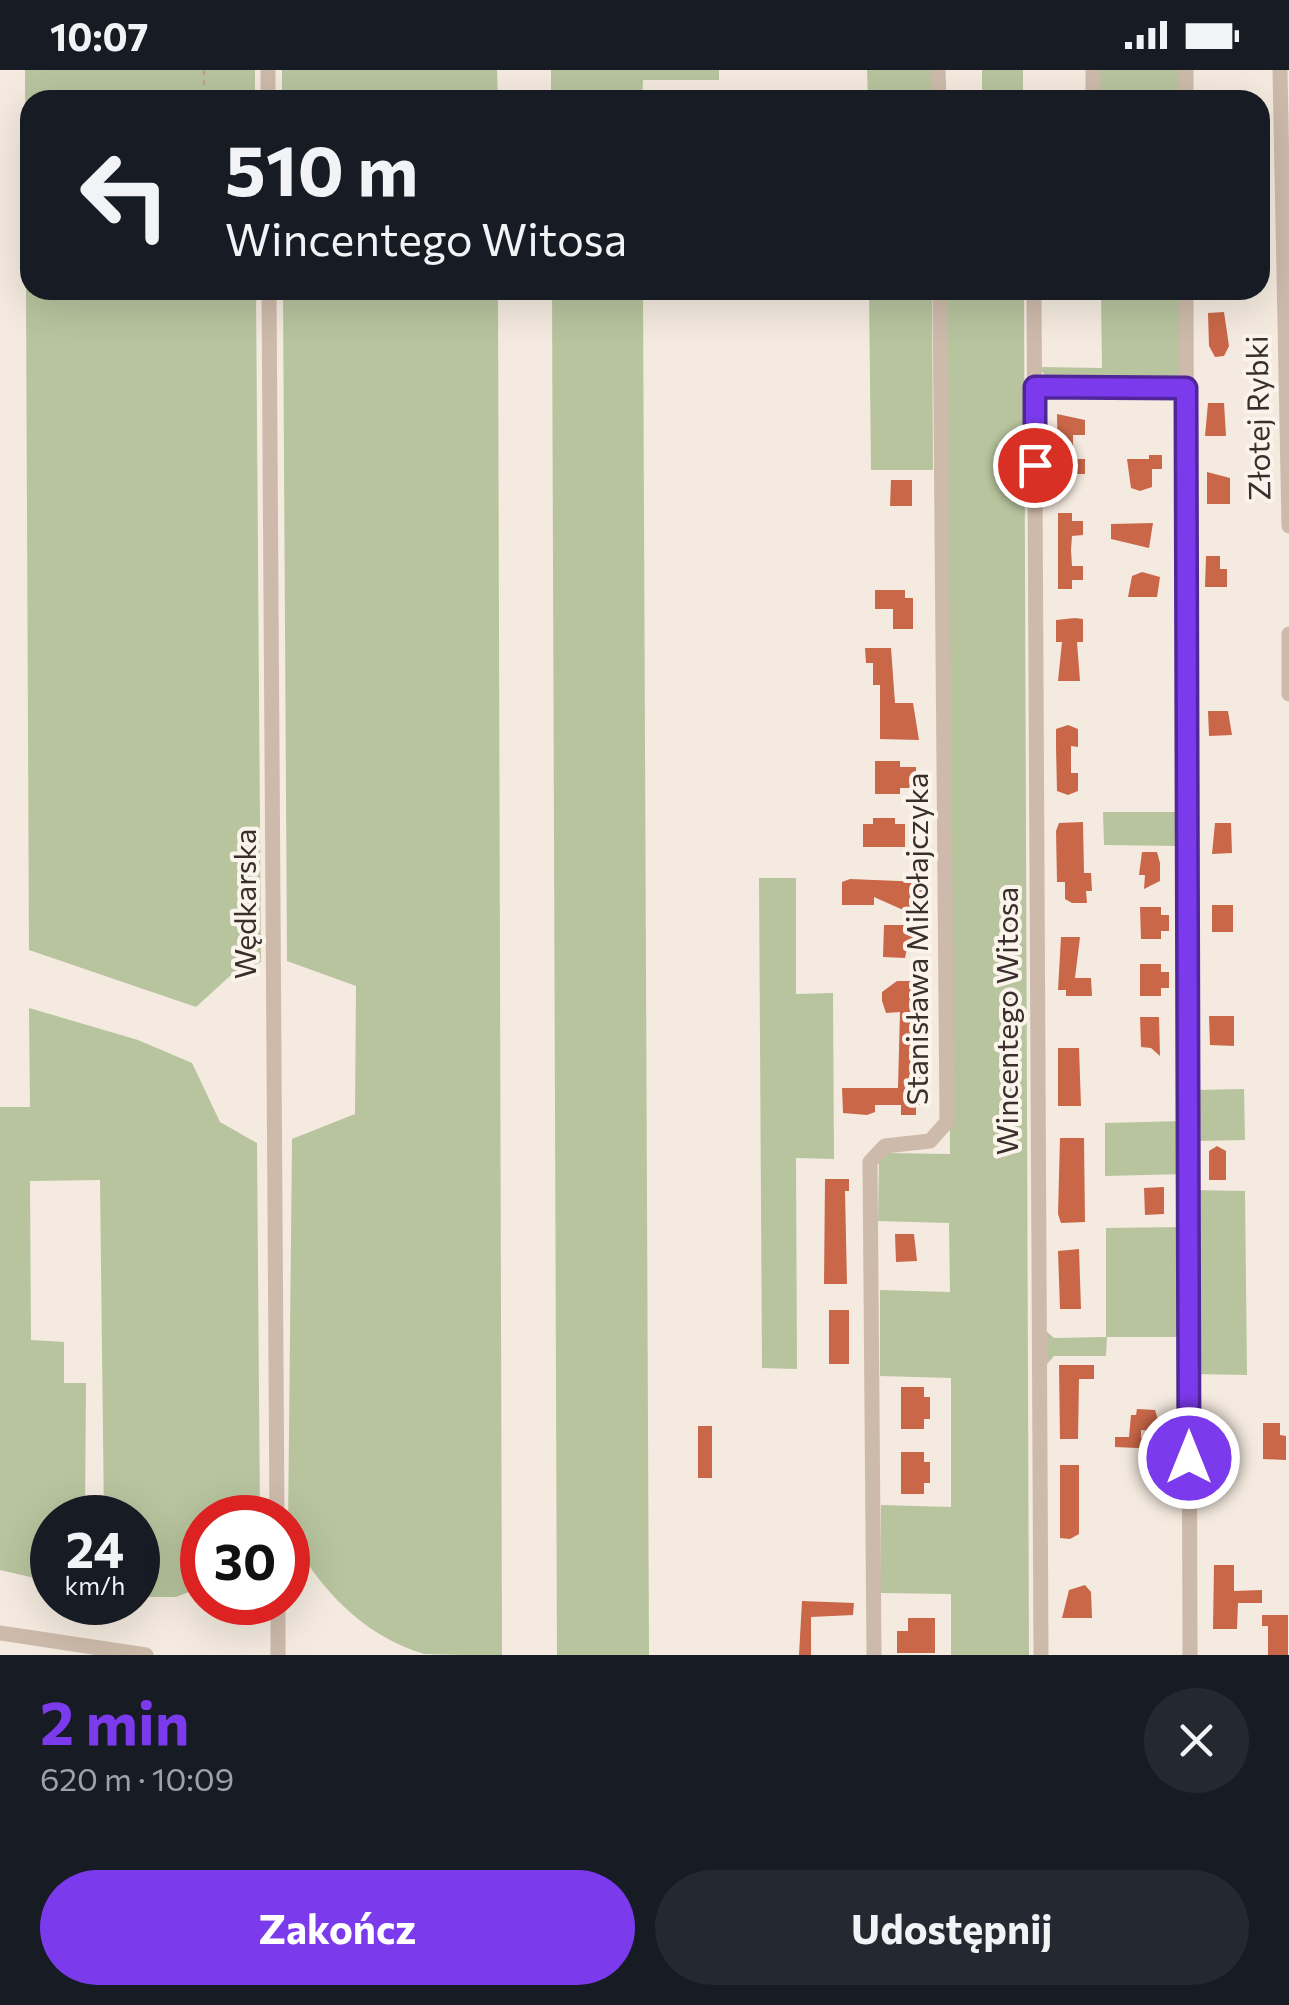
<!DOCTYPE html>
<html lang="pl">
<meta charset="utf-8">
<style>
body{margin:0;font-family:Commissioner,sans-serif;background:#242831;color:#f1f3f6;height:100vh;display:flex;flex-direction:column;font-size:38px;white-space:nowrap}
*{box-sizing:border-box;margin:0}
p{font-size:32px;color:#9ea1a6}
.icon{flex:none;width:55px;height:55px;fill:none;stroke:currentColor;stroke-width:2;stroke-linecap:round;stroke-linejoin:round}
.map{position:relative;height:1585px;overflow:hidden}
.side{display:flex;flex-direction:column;background:#171b24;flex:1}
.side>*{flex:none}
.top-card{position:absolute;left:20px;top:20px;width:1250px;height:210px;border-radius:30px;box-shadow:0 10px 40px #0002;background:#171b24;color:#f1f3f6;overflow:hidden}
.speed{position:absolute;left:30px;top:1425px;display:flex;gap:20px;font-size:50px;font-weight:700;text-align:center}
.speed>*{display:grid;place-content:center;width:130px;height:130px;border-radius:50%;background:#171b24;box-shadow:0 10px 40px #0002;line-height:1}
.speed small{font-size:25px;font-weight:400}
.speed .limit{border:15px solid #d22;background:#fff;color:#111}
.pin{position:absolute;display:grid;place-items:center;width:85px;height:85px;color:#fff;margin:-42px;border:5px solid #fff;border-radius:50%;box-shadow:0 2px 10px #0007}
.me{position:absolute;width:110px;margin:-55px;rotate:0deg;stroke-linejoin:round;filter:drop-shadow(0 0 8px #0008)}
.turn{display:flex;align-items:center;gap:35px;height:210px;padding:0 40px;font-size:45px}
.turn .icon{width:130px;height:130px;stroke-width:2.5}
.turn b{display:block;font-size:70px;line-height:85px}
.round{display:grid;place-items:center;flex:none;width:105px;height:105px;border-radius:52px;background:#242831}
.overview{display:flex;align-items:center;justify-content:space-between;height:170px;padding:0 40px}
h1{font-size:60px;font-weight:700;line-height:75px;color:#7c3aed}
.primary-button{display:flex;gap:20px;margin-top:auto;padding:20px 40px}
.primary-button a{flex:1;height:115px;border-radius:60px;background:#7c3aed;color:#fff;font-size:40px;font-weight:700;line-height:115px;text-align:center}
.primary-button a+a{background:#242831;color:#f1f3f6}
.status{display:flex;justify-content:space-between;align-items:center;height:70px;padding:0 50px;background:#171b24;direction:ltr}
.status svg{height:28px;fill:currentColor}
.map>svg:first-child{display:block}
.green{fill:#b7c49e}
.building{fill:#c96748}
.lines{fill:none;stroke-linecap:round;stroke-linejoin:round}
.path{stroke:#b9a494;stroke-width:2.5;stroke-dasharray:5 5;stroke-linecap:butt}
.minor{stroke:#cdbaaa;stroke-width:15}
.route-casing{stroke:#51269a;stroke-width:25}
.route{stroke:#7c3aed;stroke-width:18}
.labels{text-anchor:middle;stroke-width:8;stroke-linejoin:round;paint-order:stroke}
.street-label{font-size:30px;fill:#3a2f2a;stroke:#fbf4ec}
</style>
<div class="status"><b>10:07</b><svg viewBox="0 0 49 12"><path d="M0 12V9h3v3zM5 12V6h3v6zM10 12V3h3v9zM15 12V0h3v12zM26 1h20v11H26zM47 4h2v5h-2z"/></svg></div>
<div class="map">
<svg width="1289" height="1585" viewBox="0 0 1289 1585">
<rect width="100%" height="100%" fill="#f4eadf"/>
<path class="green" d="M25,0H255V30H30V220H256L261,892L230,906L196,937L29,880Z
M282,0H497L498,30H282Z
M551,0H719V10H643L642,30H551Z
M867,0H932V30H868Z
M982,0H1023V30H982Z
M1100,0H1184V30H1100Z
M283,220H498L502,1585C478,1585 446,1585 424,1584C361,1565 317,1516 288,1461L292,1069L355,1044L356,916L287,891Z
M552,220H643L649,1585H557Z
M869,220H932L933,400H871Z
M946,220H1024L1029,1585H951V1524L880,1523L881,1435L951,1437V1308L880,1306V1220L950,1222L949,1153L878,1151L879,1089L886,1083L950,1084Z
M1101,220H1181V303L1175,309L1048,310L1039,297L1102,298Z
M1103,742H1182V776L1104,775Z
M759,808H796V924L833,923L834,1089L796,1088L797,1299L762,1298Z
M29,938L138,970L192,993L220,1052L257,1073L260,1447L202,1448V1517L176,1527H138V1448L104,1447L100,1110L30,1111L31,1270L64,1272V1313H86L85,1447L52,1448V1512L0,1500V1037H30Z
M1244,1019L1245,1070L1196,1071V1020Z
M1183,1051L1184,1104L1105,1106V1053Z
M1192,1120L1245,1121L1247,1305L1193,1304Z
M1183,1157V1267H1107L1106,1286H1054L1047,1294L1046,1261L1054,1268L1106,1267V1158Z"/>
<path class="building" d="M1224,242L1229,276L1224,286L1215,287L1209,276L1208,243Z
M1208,333H1224L1226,366H1205Z
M1057,344L1085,350V365H1073V389H1085V404H1073V409H1058Z
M1149,385H1162V399H1152V417L1140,421L1131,418L1127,389H1149Z
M1207,402L1230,408V434H1207Z
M891,410H912V436H890Z
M1058,443H1072V451H1083V465L1072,466L1071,480L1072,496H1083V510H1072V519H1058Z
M1153,453L1149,478L1111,469V454Z
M1206,486H1220V499H1227V517H1205Z
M1142,502L1160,507L1157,527H1128L1132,506Z
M875,520H905V528H913V559H893V539H875Z
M1075,548L1083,549V572H1077L1080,611H1058L1062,572H1056V550Z
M865,578H891L895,633H913L919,670L880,669V615H873V593H866Z
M1208,641H1228L1232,665L1209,666Z
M1068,655L1078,659V677L1071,676V703H1078V721L1068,725L1057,721L1056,677V659Z
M875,691H900V697H916V718H900V724H875Z
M873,748H895V754H905V777H863V754H873Z
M1083,752L1084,803H1091L1092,821H1086L1087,833H1072L1065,829V812H1057L1056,761L1059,753Z
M1215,753H1231L1232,783L1212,784Z
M1142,782H1157L1160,793V811L1144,819L1145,805H1139Z
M850,809L923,812L919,847L874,827V835H842V812Z
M1212,835H1233V862H1212Z
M1140,837H1161V845H1169V861H1161V869H1141Z
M884,855H919V869H909L905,888L883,887Z
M1061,867H1080L1075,908H1091L1092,926H1066V920H1058Z
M1140,894H1161V902H1169V918H1161V926H1140Z
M897,911H919L924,1035H916V1045H901V1035H875V1042L867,1045L843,1043L842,1018H898L900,942L886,943L882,931V922Z
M1209,946H1234V976L1210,975Z
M1140,947H1159L1160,986L1151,978L1141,977Z
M1058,978H1079L1081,1036H1058Z
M1060,1068H1084L1085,1152L1061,1153L1058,1144Z
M1217,1076L1226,1081V1110H1209V1081Z
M825,1109H849V1121H845L847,1214H824Z
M1164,1117V1144L1145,1145L1144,1118Z
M895,1164H914L917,1191L896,1192Z
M1079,1179L1081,1239H1060L1058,1181Z
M829,1240H849V1294H829Z
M1059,1295H1094V1309H1079L1078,1369H1060Z
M901,1317H924V1327H930V1349H924V1359H901Z
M1137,1339L1155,1340L1159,1353L1152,1361L1141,1360V1368L1159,1369V1379L1115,1377V1367H1129L1131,1345H1136Z
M1263,1353H1280V1365L1286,1366V1390L1263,1389Z
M698,1356H712V1408H698Z
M901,1382H924V1392H930V1413H924V1424H901Z
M1060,1395H1079V1464L1070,1469L1060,1468Z
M1214,1495H1234V1521L1262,1520V1533H1238L1237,1559H1213Z
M1085,1515L1091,1522L1092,1548H1062L1069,1520Z
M802,1531L854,1533L853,1545L811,1547V1585H799Z
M1262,1545H1288V1585H1268V1556H1262Z
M908,1548H935V1583H897V1561H908Z"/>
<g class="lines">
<path class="path" d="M204,0V30"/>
<path class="minor" d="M268,0V30
M938,0L939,30
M1280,0L1289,456
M1093,30V0
M1186,30V0
M269,220L277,1448
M1034,220L1041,1585
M1186,220L1190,1585
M1035,317H1186
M1289,564V624
M278,1532V1585
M0,1563L146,1585
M874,1585L870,1092L885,1076L930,1071L947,1052L940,220"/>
</g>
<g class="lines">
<g class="route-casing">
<path id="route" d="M1035,395V317L1186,318L1189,1388"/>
</g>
<use href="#route" class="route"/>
</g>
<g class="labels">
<g class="street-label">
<text transform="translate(1259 348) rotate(-91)" y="10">Złotej Rybki</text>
<text transform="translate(246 834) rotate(-90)" y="10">Wędkarska</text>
<text transform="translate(918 869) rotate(-90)" y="10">Stanisława Mikołajczyka</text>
<text transform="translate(1008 951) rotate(-90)" y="10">Wincentego Witosa</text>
</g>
</g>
</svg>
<div class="speed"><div>24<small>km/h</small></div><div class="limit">30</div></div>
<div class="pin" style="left:1035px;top:395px;background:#d93025"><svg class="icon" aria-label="arrive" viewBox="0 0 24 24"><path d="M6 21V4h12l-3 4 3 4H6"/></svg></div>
<svg class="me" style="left:1189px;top:1388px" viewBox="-20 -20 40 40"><circle r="17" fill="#7c3aed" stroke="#fff" stroke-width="3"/><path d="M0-11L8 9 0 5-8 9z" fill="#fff"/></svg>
<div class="top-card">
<div class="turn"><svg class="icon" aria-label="left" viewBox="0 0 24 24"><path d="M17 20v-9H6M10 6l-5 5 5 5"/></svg><div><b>510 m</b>Wincentego Witosa</div></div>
</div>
</div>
<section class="side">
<div class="overview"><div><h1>2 min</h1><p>620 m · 10:09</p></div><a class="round"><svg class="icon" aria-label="close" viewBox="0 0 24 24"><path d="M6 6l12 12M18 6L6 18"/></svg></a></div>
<div class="primary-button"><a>Zakończ</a><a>Udostępnij</a></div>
</section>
